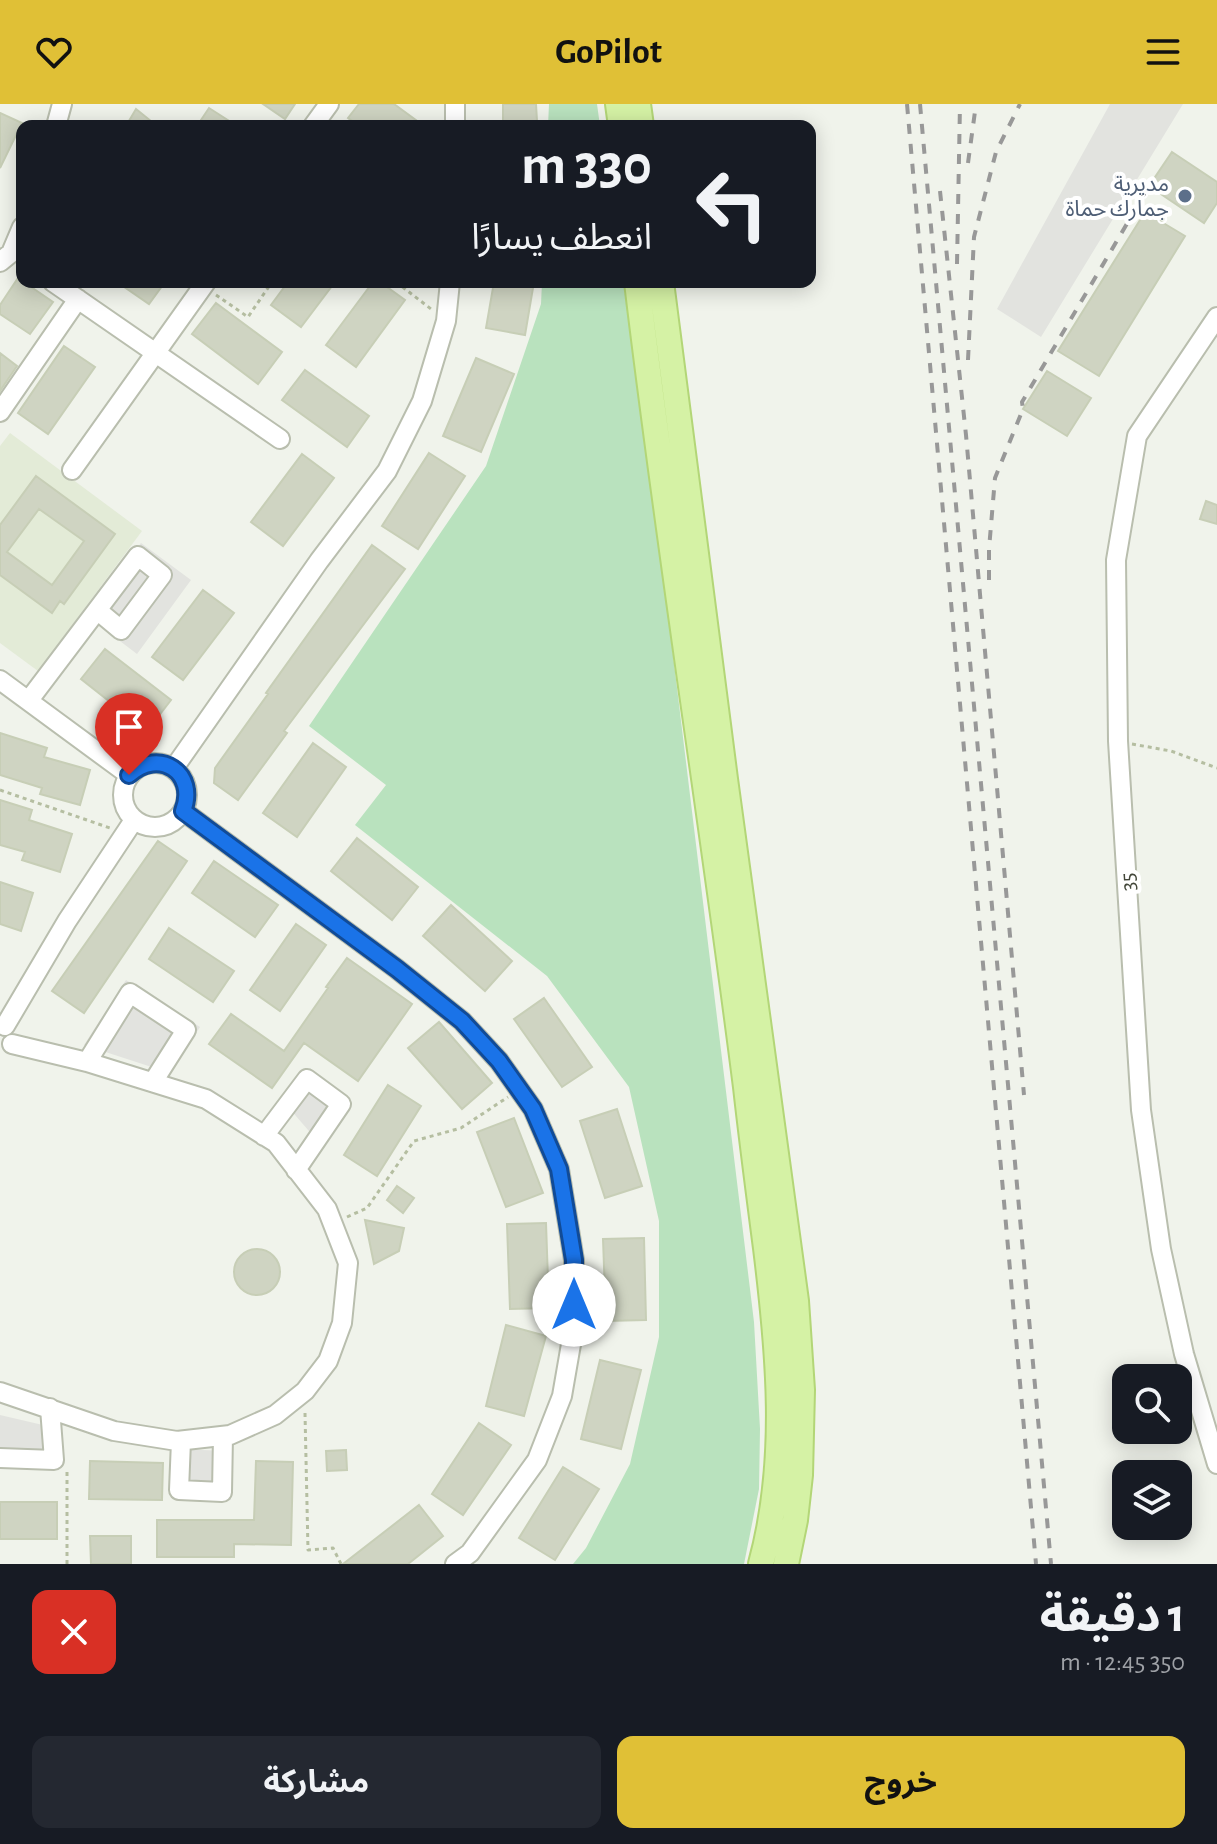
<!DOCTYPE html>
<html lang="ar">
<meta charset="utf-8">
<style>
body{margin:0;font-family:"Alegreya Sans","Noto Sans Arabic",sans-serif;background:#242831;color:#f1f3f6;direction:rtl;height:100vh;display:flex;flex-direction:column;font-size:30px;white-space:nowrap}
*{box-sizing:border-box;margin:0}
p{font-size:26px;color:#9ea1a6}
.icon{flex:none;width:44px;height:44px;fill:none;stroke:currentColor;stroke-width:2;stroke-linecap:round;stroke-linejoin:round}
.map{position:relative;height:1460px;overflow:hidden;direction:ltr}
.side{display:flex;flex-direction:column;background:#171b24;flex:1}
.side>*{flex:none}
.guide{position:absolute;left:16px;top:16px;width:800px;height:168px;border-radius:16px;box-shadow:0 4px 20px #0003;direction:rtl;background:#171b24;color:#f1f3f6;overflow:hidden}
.fabs{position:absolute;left:1112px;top:1260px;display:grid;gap:16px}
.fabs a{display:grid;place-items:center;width:80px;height:80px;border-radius:16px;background:#171b24;box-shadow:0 4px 20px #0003;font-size:40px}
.pin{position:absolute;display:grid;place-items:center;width:68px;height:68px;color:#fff;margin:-82px -34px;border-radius:50% 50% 50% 0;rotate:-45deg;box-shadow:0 0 8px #0007}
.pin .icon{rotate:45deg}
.me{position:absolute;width:88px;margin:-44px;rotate:0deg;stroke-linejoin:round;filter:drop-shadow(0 0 6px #0008)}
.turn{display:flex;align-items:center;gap:28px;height:168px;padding:0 32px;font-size:36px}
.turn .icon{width:104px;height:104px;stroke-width:2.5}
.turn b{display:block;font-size:56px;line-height:68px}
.round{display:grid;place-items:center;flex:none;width:84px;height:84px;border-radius:16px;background:#242831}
.overview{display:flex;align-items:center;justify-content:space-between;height:136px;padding:0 32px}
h1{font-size:48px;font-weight:700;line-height:60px}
.button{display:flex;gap:16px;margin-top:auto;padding:16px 32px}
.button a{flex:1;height:92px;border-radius:16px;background:#e0c036;color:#111;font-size:32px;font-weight:700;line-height:92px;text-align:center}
.button a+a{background:#242831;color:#f1f3f6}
header{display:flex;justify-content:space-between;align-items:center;height:104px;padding:0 32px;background:#e0c036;color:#111;font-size:36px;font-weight:700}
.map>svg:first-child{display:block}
.education{fill:#e3ebd7}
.green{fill:#b9e2be}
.parking{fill:#e2e3df}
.building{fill:#cfd4c2;stroke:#c7ceb6;stroke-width:2;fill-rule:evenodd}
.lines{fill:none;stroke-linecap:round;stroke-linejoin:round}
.minor-casing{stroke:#b9beae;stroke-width:22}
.major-casing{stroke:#b3d677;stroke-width:28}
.path{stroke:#b5bea1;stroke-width:3;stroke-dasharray:4 4;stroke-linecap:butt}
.minor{stroke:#fff;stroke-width:18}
.major{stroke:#d5f2a5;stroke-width:24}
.rail{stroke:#989898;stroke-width:4;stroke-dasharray:10 10;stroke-linecap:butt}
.route-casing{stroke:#114b97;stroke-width:20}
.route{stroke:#1a73e8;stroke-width:14}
.service-dot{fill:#5c6f8a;stroke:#fff;stroke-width:3}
.labels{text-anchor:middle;stroke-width:8;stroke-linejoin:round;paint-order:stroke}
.service-label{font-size:22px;fill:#4e5e75;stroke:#fff;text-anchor:end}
.street-label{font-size:22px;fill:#43473a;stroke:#fff}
</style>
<header><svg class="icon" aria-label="menu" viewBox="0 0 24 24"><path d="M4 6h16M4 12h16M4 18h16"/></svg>GoPilot<svg class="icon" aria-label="heart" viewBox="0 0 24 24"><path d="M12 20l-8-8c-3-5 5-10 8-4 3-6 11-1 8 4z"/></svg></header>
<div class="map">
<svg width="1217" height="1460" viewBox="0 0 1217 1460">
<rect width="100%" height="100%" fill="#f0f3eb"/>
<path class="education" d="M10,329L142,427L38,567L0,539V342Z"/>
<path class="green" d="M549,0H597L600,22H548Z
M542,178H623L630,220L673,551L754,1218L760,1325L759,1385L744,1460H573L586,1444L630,1360L659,1233V1117L629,983L547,872L355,721L386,681L309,622L486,362L541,200Z"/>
<path class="parking" d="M1110,0H1183L1041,233L997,205Z
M141,439L191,476L137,550L87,512Z
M126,876L200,923L170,969L84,941Z
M307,966L351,999L321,1041L283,997Z
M0,1311L60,1325L61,1364L0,1363Z
M172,1345L231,1347V1396L171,1394Z"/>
<path class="building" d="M263,0H295L285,15Z
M359,0H394L424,22H359L348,14Z
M503,0H536L537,17H503Z
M209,4L237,22H197Z
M136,5L157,22H126Z
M0,9L22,19L0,64Z
M1172,48L1217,78V99L1204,119L1149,82Z
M1145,108L1185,132L1099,272L1058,247Z
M18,174L53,198L30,230L0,210V201Z
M117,178H165L149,200Z
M288,178H335L301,223L271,201Z
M373,178H380L405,196L356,263L326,241Z
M494,178H534L525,231L486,224Z
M216,199L282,248L258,280L192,230Z
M64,242L95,263L48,330L18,309Z
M0,249L17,262L0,287Z
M476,254L514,270L481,348L443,332Z
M305,266L369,312L347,343L282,296Z
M1047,267L1091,294L1067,332L1023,305Z
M429,349L465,372L418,445L382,422Z
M302,350L334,374L283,442L251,418Z
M36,372L115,430L64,500L60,497L52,509L0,471V421ZM39,405L84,437L52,481L7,448Z
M1206,397L1217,401V420L1200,415Z
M372,441L405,465L284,627L287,629L238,696L214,679L215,664L268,590L266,589Z
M203,486L234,509L183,576L152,553Z
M105,545L171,596L147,627L81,575Z
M0,629L47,644L44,653L90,666L80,701L40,690L42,684L0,671Z
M313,639L346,663L297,733L263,709Z
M0,696L32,706L29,716L72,730L60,768L22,756L25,748L0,741Z
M357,734L418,783L392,816L331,767Z
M158,737L187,757L84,909L52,887Z
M214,757L278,801L255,833L192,789Z
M0,778L33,789L21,827L0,820Z
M451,801L512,857L485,887L423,832Z
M296,820L326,841L280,907L250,886Z
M169,824L234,867L213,898L149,855Z
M347,854L412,900L358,977L304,939L272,984L209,940L231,910L284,947L328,884L326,883Z
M544,894L592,963L562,983L514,915Z
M439,918L492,979L462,1005L408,944Z
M388,981L421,1002L377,1072L344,1051Z
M617,1005L642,1082L605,1094L580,1017Z
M514,1014L543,1089L506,1103L477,1028Z
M397,1082L414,1094L403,1109L387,1096Z
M365,1116L404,1124L399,1147L374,1160Z
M546,1119L549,1204L510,1205L507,1120Z
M644,1134L646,1216L606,1217L603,1135Z
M234 1168a23 23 0 1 1 46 0a23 23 0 1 1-46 0Z
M506,1221L546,1232L524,1312L486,1302Z
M600,1256L641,1266L621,1345L581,1335Z
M479,1319L511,1341L463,1411L432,1390Z
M346,1346L347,1366L327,1367L326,1347Z
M90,1357L163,1359L162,1396L89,1395Z
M256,1357L293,1358L291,1441L234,1440V1453H157V1416H254Z
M563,1363L599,1385L555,1456L519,1434Z
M0,1398H57V1435H0Z
M419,1401L443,1432L408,1460H343Z
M90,1432H131V1460H91Z"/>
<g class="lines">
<g class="minor-casing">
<path id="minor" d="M56,22L62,0
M313,22L329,0
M455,22V0
M0,158L11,149L22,123
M53,178L280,335
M1217,213L1137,332L1116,456L1118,637L1141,1006L1161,1145L1184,1250L1217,1360
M0,308L78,195
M72,366L206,178
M0,576L129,671
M29,596L138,452L162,471L121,526L97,506
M123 691a32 32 0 1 1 64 0a32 32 0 1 1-64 0Z
M174,664L319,457L387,367L422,297L446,217L450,178
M183,707L397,865L462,917L499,957L533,1005L559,1065L574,1156V1223L562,1292L537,1356L470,1449L455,1460
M5,922L67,817L134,716
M87,958L130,889L186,926L153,978
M264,1032L307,975L341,1000L296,1066
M0,1288L114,1327L177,1337L230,1331L275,1311L305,1287L328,1257L342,1219L348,1159L327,1105L276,1039L206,995L87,958L12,940
M181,1337L179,1386L222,1388L223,1332
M0,1354L54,1356L50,1304"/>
</g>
<g class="major-casing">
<path id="major" d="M618,0L621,22
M638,0L641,22
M637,178C669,447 712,714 746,983C752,1037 759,1090 766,1144C779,1249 789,1357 761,1460
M661,178L725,675L796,1197L802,1286L800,1371L795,1416L786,1460"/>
</g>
<path class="path" d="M396,178L431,205
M216,191L248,213L272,178
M1132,640L1171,647L1217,664
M0,686L110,724
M347,1113L367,1104L414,1037L461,1024L508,993
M305,1309L308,1446L333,1444L341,1460
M67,1460V1364"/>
<use href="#minor" class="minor"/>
<use href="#major" class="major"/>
<path class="rail" d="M907,0L1036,1460
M920,0L1051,1460
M968,59L976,0
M940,87L966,331L1024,991
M957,160L960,0
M968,256L974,133L996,48L1020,0
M989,476V445L995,374L1023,305L1022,298L1148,84"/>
</g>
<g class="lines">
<g class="route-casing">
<path id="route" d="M129,671C159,643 198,669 183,707L397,865L462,917L499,957L533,1005L559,1065L574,1156V1201"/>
</g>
<use href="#route" class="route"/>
</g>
<circle class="service-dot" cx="1185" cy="92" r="8"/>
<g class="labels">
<g class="service-label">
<text x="1169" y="87">مديرية<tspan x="1169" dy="25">جمارك حماة</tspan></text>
</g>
<g class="street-label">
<text transform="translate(1127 778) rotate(-94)" y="8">35</text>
</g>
</g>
</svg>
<div class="fabs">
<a><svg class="icon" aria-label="search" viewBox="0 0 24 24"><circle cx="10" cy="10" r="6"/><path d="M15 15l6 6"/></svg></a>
<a><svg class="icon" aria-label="layers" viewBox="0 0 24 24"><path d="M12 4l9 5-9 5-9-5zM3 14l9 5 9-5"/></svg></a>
</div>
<div class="pin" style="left:129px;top:671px;background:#d93025"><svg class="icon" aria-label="arrive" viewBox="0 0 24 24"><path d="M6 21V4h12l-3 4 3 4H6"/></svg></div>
<svg class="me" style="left:574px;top:1201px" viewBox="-20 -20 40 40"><circle r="19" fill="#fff"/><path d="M0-13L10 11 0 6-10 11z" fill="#1a73e8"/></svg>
<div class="guide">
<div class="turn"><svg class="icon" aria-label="left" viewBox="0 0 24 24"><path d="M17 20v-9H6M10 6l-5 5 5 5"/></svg><div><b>330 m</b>انعطف يسارًا</div></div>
</div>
</div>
<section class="side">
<div class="overview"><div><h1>1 دقيقة</h1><p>350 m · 12:45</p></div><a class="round" style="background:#d93025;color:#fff"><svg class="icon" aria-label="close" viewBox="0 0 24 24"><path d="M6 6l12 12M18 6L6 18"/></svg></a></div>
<div class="button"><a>خروج</a><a>مشاركة</a></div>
</section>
